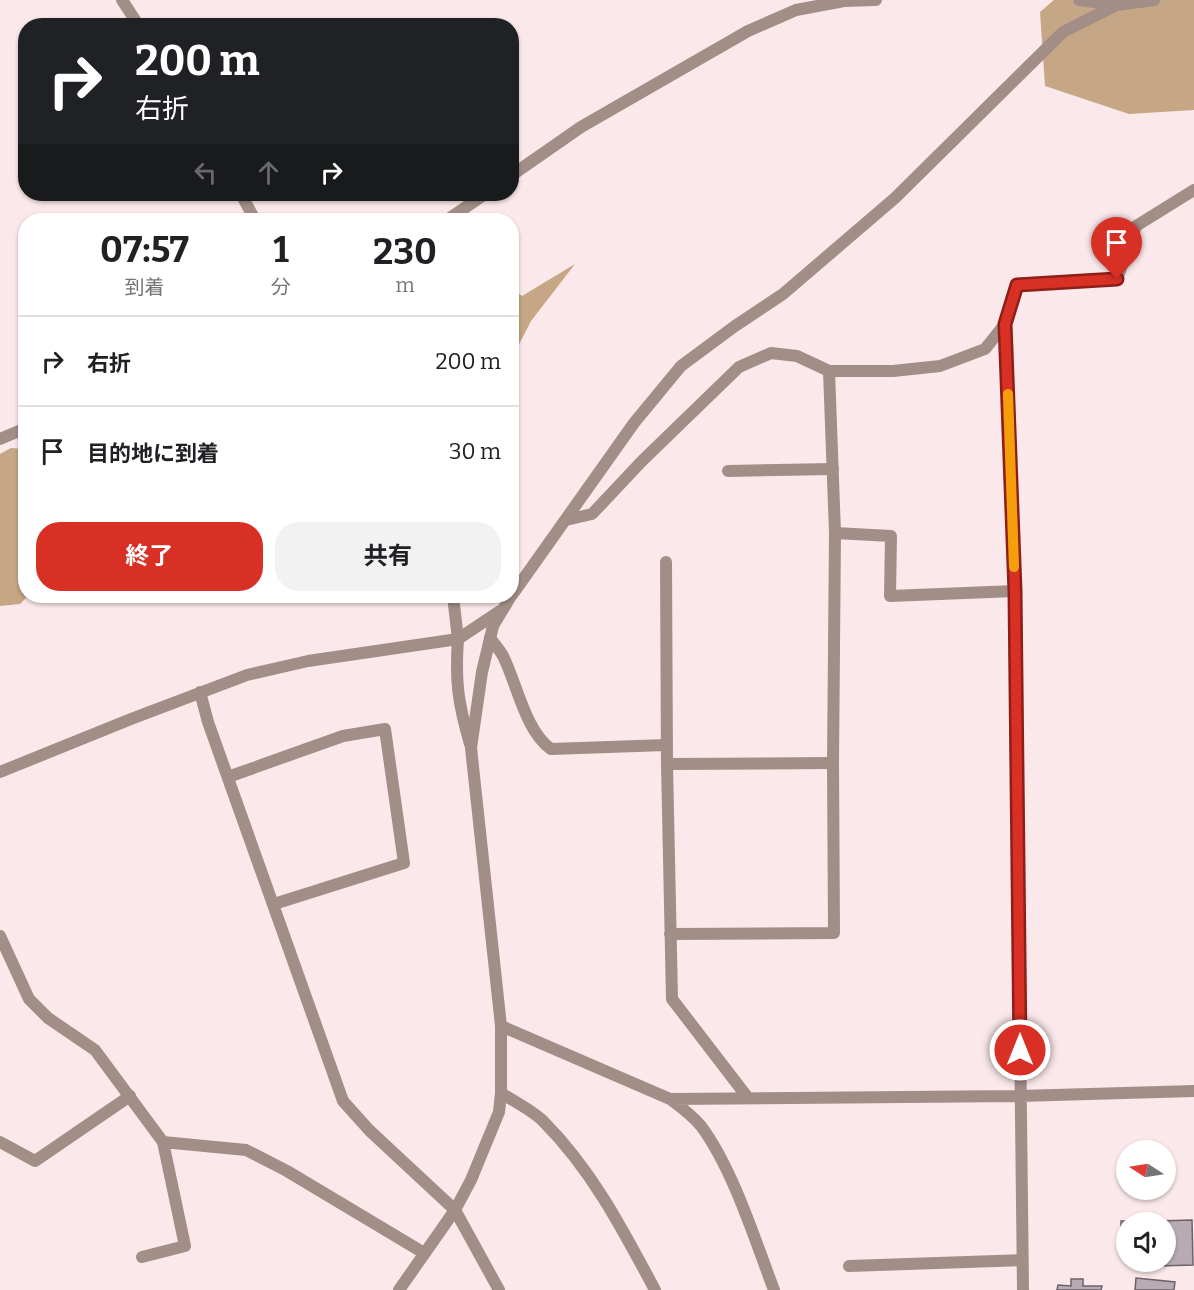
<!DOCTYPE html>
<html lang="ja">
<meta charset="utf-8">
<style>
body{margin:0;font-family:Bitter,"Noto Sans JP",serif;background:#f2f2f2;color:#202124;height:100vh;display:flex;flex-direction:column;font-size:22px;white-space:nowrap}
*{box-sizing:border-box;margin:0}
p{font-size:20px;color:#757577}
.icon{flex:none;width:33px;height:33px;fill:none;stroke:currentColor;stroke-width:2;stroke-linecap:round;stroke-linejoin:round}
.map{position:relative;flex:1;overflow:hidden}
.sheet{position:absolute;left:18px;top:213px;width:501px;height:390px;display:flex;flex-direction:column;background:#fff;border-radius:24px;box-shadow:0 2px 4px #0004}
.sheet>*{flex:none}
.banner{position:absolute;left:18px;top:18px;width:501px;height:183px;border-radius:24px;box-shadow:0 2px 4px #0004;background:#202124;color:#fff;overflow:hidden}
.needle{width:39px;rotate:282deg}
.buttons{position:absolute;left:1116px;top:1140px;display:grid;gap:12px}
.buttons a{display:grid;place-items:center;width:60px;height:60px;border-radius:50%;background:#fff;box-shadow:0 2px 4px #0004;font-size:30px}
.pin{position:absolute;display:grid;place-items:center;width:51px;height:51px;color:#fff;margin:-62px -26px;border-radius:50% 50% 50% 0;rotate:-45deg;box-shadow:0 0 6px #0007}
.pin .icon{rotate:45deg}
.me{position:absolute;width:66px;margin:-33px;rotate:0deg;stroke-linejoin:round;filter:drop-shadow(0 0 4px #0008)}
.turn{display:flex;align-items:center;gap:21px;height:126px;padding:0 18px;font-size:27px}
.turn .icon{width:78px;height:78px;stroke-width:2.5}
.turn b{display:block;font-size:42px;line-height:51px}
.lanes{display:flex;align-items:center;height:57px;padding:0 18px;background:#0003;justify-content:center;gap:30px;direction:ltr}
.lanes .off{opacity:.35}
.eta{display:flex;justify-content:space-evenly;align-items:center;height:102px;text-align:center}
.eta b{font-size:36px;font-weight:700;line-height:42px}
.cta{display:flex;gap:12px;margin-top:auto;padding:12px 18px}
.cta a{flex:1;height:69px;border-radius:24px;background:#d93025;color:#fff;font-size:24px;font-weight:700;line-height:69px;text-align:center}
.cta a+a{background:#f2f2f2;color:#202124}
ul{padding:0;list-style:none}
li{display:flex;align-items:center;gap:18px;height:90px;padding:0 18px;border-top:2px solid #e0e0e0}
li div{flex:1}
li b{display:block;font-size:22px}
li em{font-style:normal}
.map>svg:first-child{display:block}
.forest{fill:#c6a785}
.building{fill:#b9abb4;stroke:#6e616a;stroke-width:1.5}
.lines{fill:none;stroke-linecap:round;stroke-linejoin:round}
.service{stroke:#a28e87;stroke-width:12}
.minor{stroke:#a28e87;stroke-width:12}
.tertiary{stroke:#a28e87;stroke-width:12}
.route-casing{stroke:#8d1f18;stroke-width:15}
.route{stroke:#d93025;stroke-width:10}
.slow{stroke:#f59e0b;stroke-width:10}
</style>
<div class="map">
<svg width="1194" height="1290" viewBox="0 0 1194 1290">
<rect width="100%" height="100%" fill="#fbe8ea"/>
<path class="forest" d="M1054,0H1194V110L1129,114L1045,86L1040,12Z
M575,264L531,321L512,358V288L522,296Z
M11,448L25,449L26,596H28L20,604L0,606V454Z"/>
<path class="building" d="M1192,1220L1193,1265L1158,1266V1262H1166V1222H1157V1221Z
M1121,1221H1143L1126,1222V1255H1121Z
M1136,1278L1175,1282L1174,1290H1135Z
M1071,1279H1083V1286H1102L1101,1290H1057L1058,1285L1071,1286Z"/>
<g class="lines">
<path class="service" d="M728,471L833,469
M835,533L891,536L890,596L1015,591
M453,596L458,639
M490,638C495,645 501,651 504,658C517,685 526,732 551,749L666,745
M200,692L208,722L343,1101L369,1130L455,1210L499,1290
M667,764L833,763
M228,777L343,736L385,729L404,863L274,904
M501,1093C515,1102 532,1110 543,1121C592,1170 623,1230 655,1290
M0,1142L35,1161L130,1096
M142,1257L185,1246L163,1142L246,1150L287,1171L424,1253
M849,1266L1022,1260"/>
<path class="minor" d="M122,0L139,26
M241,194L255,220
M1005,324L1015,591L1023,1290
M566,520L592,514L642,461L739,367L771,353L797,356L829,371H893L940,366L985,349L1005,324L1017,285L1117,279L1136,226L1194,190
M666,562L667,764L672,999L748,1098
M512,595L634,423L681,366L735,326L783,294L895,198L1063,32L1117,5L1154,0
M458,639C455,681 458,703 470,744
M0,772L131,719L247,675L308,661L458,639L500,611
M670,934L834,933L833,763L835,533L829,371
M0,936L29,999L48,1018L95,1050L163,1142
M501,1026L670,1099C681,1107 692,1115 701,1126C733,1169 755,1240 774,1290
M670,1099L1020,1096L1194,1091
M399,1290L455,1210L471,1180L499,1112L501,1093V1026L471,748L482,672L493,626L511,596"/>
<path class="tertiary" d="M1079,0L1117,5
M512,175L581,127L748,31L796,10L844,1L876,0
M447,220L485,194
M0,439L26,428"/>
</g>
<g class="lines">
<g class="route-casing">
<path id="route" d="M1020,1050L1015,591L1005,324L1017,285L1117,279"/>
</g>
<use href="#route" class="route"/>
<path class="slow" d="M1008,394L1014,567"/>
</g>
</svg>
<div class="buttons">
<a><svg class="needle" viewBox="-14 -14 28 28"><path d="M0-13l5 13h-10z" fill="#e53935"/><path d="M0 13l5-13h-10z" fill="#757577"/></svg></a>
<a><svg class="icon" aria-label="sound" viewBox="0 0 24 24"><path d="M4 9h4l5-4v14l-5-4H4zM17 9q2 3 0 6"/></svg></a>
</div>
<div class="pin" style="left:1117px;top:279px;background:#d93025"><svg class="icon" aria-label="arrive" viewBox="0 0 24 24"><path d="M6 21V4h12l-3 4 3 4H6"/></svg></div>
<svg class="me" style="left:1020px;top:1050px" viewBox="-20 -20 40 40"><circle r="17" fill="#d93025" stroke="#fff" stroke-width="3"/><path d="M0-11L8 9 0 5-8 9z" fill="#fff"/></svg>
<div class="banner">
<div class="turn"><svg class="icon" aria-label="right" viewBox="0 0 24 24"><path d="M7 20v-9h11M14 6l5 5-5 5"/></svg><div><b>200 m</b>右折</div></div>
<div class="lanes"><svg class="icon off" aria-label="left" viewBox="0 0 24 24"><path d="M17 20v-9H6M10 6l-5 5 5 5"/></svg><svg class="icon off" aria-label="ahead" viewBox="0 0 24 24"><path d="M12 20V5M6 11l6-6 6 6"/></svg><svg class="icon" aria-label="right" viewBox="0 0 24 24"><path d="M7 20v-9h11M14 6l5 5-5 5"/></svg></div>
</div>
<section class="sheet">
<div class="eta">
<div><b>07:57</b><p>到着</p></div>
<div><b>1</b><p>分</p></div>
<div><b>230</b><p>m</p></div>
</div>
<ul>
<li><svg class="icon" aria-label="right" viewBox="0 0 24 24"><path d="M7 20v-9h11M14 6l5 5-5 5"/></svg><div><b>右折</b></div><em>200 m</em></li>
<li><svg class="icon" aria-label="arrive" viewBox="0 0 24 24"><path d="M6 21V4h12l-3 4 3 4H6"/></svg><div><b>目的地に到着</b></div><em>30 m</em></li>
</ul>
<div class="cta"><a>終了</a><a>共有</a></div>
</section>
</div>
